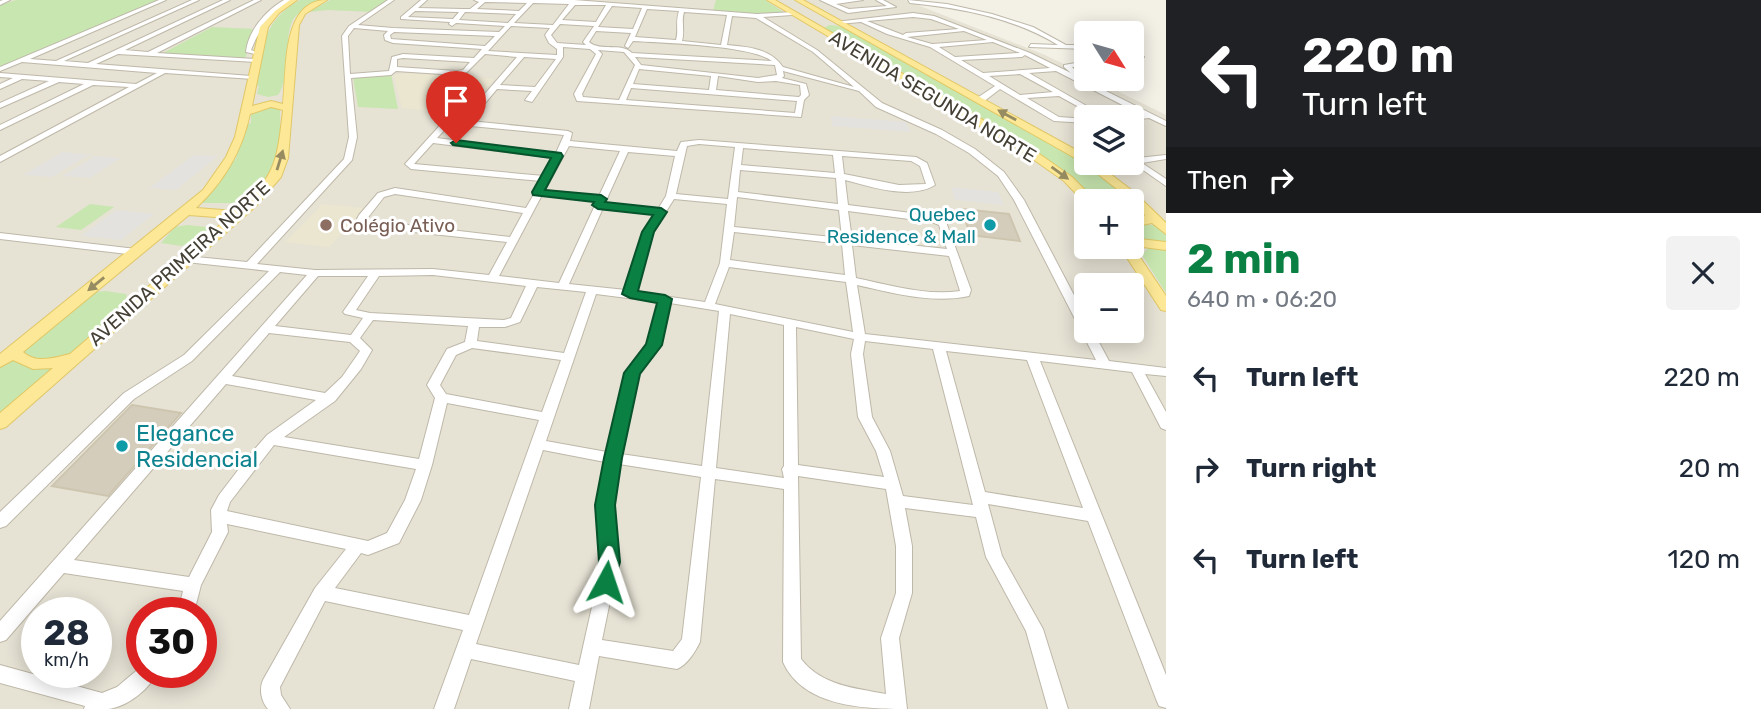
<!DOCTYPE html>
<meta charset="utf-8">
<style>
body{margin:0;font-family:Rubik,sans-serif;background:#f2f2f3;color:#1f2937;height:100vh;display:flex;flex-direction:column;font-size:26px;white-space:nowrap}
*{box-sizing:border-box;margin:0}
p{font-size:23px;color:#747a83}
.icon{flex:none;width:38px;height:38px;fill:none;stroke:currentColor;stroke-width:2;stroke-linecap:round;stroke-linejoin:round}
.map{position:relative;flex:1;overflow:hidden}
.sheet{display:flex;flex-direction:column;background:#fff;width:595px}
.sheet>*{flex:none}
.banner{background:#202124;color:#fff;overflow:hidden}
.needle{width:46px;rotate:127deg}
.fabs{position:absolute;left:1074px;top:21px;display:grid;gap:14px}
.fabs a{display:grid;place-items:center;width:70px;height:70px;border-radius:7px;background:#fff;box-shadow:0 4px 18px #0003;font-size:35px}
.speed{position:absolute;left:21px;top:597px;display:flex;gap:14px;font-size:35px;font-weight:700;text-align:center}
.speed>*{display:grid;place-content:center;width:91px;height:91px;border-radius:50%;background:#fff;box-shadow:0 4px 18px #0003;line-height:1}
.speed small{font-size:18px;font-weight:400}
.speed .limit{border:10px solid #d22;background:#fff;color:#111}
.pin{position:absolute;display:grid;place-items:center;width:60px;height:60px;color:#fff;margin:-72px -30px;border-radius:50% 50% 50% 0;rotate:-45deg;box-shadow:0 0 7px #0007}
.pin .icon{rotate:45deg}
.me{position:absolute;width:77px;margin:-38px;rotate:5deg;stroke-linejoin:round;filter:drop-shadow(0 0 5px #0008)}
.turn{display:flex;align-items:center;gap:24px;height:147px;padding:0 21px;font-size:32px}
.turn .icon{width:91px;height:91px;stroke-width:2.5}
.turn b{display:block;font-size:49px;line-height:60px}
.then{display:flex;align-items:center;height:66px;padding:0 21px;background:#0003;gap:14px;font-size:26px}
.round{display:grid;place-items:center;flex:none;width:74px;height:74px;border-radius:7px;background:#f2f2f3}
.summary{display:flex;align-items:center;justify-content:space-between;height:119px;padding:0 21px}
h1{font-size:42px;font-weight:700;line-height:52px;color:#0b8043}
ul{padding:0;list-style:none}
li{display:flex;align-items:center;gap:21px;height:91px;padding:0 21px}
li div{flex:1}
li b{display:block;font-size:26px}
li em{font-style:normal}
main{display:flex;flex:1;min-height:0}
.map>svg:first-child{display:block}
.residential{fill:#e6e2d4;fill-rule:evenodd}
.education{fill:#ebe6d0}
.green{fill:#c8e6af}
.parking{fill:#e4e2de}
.building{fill:#d4cdbc;stroke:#cec5af;stroke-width:2}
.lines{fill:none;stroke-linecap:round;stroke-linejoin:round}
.minor-casing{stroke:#beb8a9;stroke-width:2}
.major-casing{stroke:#e1c766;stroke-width:2}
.minor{fill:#fff;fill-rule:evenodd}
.major{fill:#fce896;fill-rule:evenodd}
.oneway{fill:#978c61}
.route{fill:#0b8043;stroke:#07532c;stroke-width:2}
.education-dot{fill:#8d6e63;stroke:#fff;stroke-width:2.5}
.culture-dot{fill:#0f9aa8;stroke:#fff;stroke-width:2.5}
.labels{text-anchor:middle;stroke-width:6;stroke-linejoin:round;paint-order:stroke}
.far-street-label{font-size:19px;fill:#454035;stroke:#fff}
.far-culture-label{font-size:19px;fill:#0d838f;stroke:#fff;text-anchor:end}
.far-education-label{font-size:19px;fill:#785e54;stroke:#fff;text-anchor:start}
.culture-label{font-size:23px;fill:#0d838f;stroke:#fff;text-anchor:start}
</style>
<main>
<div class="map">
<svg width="1166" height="709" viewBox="0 0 1166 709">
<rect width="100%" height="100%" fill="#f3f0e6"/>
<path class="residential" d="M0,0H905L1045,55L1087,75V79H1093L1166,115V709H0ZM1087,117H1132V163H1087ZM1087,201H1132V247H1087ZM1087,285H1132V331H1087ZM37,612H96V672H37ZM142,612H201V672H142Z"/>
<path class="education" d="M408,73L494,79L465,115L402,108L393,75Z
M322,204L365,208L330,247L285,242Z"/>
<path class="green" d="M16,0H165L0,69V5Z
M300,0H323C315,5 301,10 295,17C282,32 293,73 278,95L268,97L257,94L259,86L256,85C263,47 263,20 300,0Z
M330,0H389L373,12L328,10L309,12Z
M716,0H765L785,13L756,15L713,11Z
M829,25L840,26L856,34L1087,164L1124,193L1123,197L1128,201H1098L1071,179L824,28Z
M212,27L253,29L245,60L163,53Z
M391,74L398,109L358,107L353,77Z
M266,107H276L280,110C280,159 284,168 247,203H202L236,158L244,126L251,123V115Z
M90,204L114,207L81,230L56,227Z
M187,225L217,228L182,246L161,243L175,227Z
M1132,225H1157L1166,235V244L1132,241Z
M1160,247L1166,249V293L1142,255L1148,248Z
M105,291L126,294L130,304L0,416V367L94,292Z"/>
<path class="parking" d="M831,116L906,122L911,132L832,126Z
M62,152L94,155L87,156L52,177L23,175Z
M194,155L218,156L176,190L149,188Z
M95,156L121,158L90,178L62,176Z
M951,187L998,192L1004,205L955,200Z
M116,210L154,214L121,240L81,236Z"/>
<path class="building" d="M962,209L1009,214L1020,241L970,235Z
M132,405L181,413L108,496L52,486Z"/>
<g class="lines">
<g class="minor-casing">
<path id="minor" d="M3,0H10L0,5V1Z
M159,0H166L30,59L56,61L192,0H199L64,61L88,63L223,0H230L125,50L148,52L254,0H261L157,53L255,59L258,61L257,62L118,54L96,64L251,76L254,78L253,79L165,73L0,162V156L129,87L93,85L0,130V125L84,84L59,82L0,108V103L49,81L22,79L0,89V84L13,78L0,77V73L136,84L157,73L22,62L0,71V67Z
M284,0H291C271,14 260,27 251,50L259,53V55L246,52C248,31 265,11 284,0Z
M388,0H394L358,25L393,28L499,32L505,26L456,23L452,26L449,24L450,22L401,19V17L421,0H427L418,8L463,9H470L479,2L474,0H574L757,14L794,12L792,15L763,17L817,50L882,103L942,130L975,149L1004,172L1024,200L1087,320V331H1093L1109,361L1166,368V376L1145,374L1166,412V430L1161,428L1132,372L1040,361L1166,675V708L1159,706L1156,699L1088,521L988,504L1002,556L1043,629L1068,709H1048L1026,631L986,557L976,517L905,508L912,546V593L899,638L907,709C865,709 803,707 783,662L784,489L715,479L700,642C695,652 687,665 677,669L599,656L589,709H569L575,681L471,659L454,709H434L463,630L325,601L280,687L281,695L290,709H268C261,701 259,689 263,680L315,588L346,549L227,524L228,532L201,585L194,612H178L183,591L64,573L6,640L0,642V621L307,275L280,272L192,361L134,399L6,526L0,528V512L124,393L184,355L269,271L186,262L181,259L186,256L247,262L344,159L349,137L342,36L349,26ZM485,2L527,3L519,11L477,9ZM533,3L569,4L553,25L514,23ZM575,5H606L596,22L562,20ZM612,6L642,8L633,29L598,27ZM647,9L679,11C675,23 679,30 676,40L635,37ZM415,11L459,12L453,19L408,17ZM465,12L516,14L508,23L459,20ZM684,12L727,15L721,45L682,41C685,31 681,22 684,12ZM732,16L756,18L813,52L854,87L783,67C770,48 748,47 727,45ZM560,24L594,26L583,42L586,45L557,43L551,35ZM511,26L550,28L545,35L549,43L557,49V55L488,51ZM354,28L388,31L384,35L385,40L393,43L482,49L474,58L403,54L392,57L389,71L350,74L348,36ZM596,31L631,33L625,46L628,48L633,41C664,43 750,45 772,61L632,53C621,42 601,52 589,42ZM394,32L495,36L485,46L391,39L390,35ZM563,47L590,49L596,54L574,94L577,101L801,117L804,100L809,95L806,84L782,78L784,76L783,71L859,91L876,107L936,134L969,153L998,176L1014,200L1096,360L865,334L857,285C893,293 932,304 969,296L971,290L946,222L935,216L848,205L845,180C871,187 911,200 935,185L927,163L916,157L699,140L681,142L677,151L570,141L572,133L568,131L470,121L497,89L532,91L525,100L532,102L563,57ZM598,50L624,52L635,65L619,100L583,97L582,94L602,54ZM485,54L517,57L462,120L454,119V116L443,119V122L405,164L411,169L541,181L532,192L534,194L526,208L395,188L378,193L359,215L356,221L367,227L507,242L489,275L433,269L315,270L257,264L352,160L357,137L351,78L391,75L396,71L457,75L467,72ZM524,57L556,59L535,87L500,85ZM635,57L775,65L777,75L758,78L641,65ZM403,58L470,62L463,70L457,71L397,67V59ZM639,69L711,76L709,90L633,84ZM718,76L758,82L776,81L800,85L801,95L799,97L716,90ZM631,88L797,101L795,113L626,100ZM450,124L564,135L556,153L437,138ZM433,143L554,158L544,176L414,164ZM699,144L735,147L728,199L676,194L687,146ZM569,146L620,151L599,196L545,190ZM743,148L833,155L835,173L741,165ZM628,152L675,156L666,196L658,209L605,203ZM842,156L911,161L920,166L926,184L899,185L844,174ZM740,170L836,178L838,204L738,192ZM395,194L523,213L510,237L366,220L384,197ZM542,195L597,201L559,283L499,276ZM737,197L839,210L842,238L734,227ZM674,199L727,204L720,263L705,302L636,292L653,232ZM603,208L655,214L643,232L626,290L569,284ZM848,211L932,222L939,225L947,249L852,239ZM734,232L842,244L845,275L730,260ZM852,245L949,256L960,291C926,296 889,285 856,278ZM729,267L846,282L853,332L715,304ZM433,275L526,286L511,318L504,320L370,313L356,310L379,276ZM318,276H368L343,312L345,314L363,318L351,335L275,326ZM537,287L586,292L564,353L477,341L479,327H505L520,322ZM596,294L659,302L648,344L626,373L607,452L546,441ZM670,303L719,311L702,466L621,454L638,374L660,345ZM730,314L784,325V466L782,469L784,478L716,468ZM373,320L468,326L465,342L447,349L427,385L435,398L419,459L284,437L335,401L361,369L372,350L360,338ZM796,327L854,339L851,354L858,417L876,451L884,477L798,465ZM269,333L350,342L360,351L342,377L325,393L232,376ZM865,341L933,349L973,505L903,496L890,451L872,417L863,354ZM472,348L561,360L542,412L446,394L440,385L456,355ZM946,351L1027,360L1083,508L985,492ZM226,384L316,400L267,435L248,457L219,495L211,510L212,532L189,577L74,560ZM447,403L539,420L469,615L335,588L361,553L368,555L399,543L421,500L432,465ZM274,445L416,469L405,500L387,533L368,541L227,511L230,502ZM543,450L605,462L597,505L602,562L579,665L476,644ZM619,464L701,477L682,639L673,651L602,640L618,562L613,505ZM798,476L886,489L896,546V593L881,638L886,694C855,688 822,686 801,659Z
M820,0H863L836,4L849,9L887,6L876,0H883L896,7L848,13Z
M908,0L947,4L992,14L1033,27L1066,45H1087V49L1029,47L1031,44L1058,45C1014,18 961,8 910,3Z
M913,13L934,16L1030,53L1071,73L1064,67V65L1087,61V65L1072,67L1079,74L1076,76L1166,121V126L1149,118L1132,120V117L1129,116L1142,115L1056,71L1029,73L1106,117H1097L1059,96L1027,98L1059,117L1087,119V123L1054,121L1000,89L983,102H977V98L995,86L930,47L887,34L861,22L838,24L835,22ZM913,17L931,19L959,29L906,33L903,35L867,21ZM964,31L987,40L932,44L907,37ZM993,42L1020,53L955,57L939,47ZM1025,55L1050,68L983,73L961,60L1022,57ZM1020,74L1053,92L1020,95L989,76Z
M1132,51L1143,56L1144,57L1132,59Z
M1166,155V159L1142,163L1166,179V186L1133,163L1137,158Z
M0,233L136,249L141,252L136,255L0,239Z
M0,665L102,693L117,687L142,666V672H157C150,689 127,707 108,709C100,709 92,709 84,709L85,706L0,683Z"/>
</g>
<g class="major-casing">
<path id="major" d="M290,0H297L279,13L268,27L252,106L271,101L283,104C287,71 281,0 327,0L305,14L299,25L288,158L281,177L255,207L6,427L0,429V413L53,368L33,369L13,360L0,367V354L203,190L226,157L235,137L260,27L275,11ZM271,107L283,110C277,162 276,176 236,211L196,208C224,182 242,151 250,114ZM189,215L228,218L70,354C53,358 36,364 23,352Z
M767,0H775L1028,146L1072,177L1096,201L1086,204L1064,181L1020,150Z
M795,0H803L1087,156V163H1096L1134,192L1166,223V234L1152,223L1132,227V219H1142L1145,215L1132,201L1084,163Z
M1140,239L1166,242V250L1143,247L1137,253L1166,296V311L1161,310L1120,247H1132L1135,240Z"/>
</g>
<use href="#minor" class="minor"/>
<use href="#major" class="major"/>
</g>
<defs><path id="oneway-solid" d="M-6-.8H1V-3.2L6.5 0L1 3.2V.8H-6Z" transform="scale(1.75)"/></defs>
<g class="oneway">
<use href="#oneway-solid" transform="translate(1007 115) rotate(-151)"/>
<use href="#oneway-solid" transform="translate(280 160) rotate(-73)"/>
<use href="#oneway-solid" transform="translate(1060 173) rotate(36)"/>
<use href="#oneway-solid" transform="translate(96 284) rotate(141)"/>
</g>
<path class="route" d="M456,140L561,153L563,156L545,190L601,195L607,199L605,202L661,208L667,212L654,232L638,291L665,295L672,299L662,345L640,374L622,458L615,505L620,562L613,588L606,591L598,588L595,582L599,562L595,505L604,458L624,373L646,344L657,303L630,298L622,294L642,232L653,215L598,209L592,205L594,202L533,195L532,192L551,158L453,145L451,143Z"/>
<circle class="education-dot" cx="326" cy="225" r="7"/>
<g class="culture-dot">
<circle cx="990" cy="225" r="7"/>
<circle cx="122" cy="446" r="7"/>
</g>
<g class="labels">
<g class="far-street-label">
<text transform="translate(933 96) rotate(31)" y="7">AVENIDA SEGUNDA NORTE</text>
<text transform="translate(179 263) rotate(-42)" y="7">AVENIDA PRIMEIRA NORTE</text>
</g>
<g class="far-culture-label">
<text x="976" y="221">Quebec<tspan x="976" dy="22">Residence &amp; Mall</tspan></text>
</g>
<g class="far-education-label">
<text x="340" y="232">Colégio Ativo</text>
</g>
<g class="culture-label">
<text x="136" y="441">Elegance<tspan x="136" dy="26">Residencial</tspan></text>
</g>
</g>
</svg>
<div class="fabs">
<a><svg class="needle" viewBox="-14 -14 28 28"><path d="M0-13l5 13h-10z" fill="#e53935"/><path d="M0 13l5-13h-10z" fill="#747a83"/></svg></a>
<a><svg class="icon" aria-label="layers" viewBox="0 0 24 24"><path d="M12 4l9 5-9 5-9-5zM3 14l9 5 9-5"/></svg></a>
<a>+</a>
<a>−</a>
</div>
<div class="speed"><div>28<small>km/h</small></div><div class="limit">30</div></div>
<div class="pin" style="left:456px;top:143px;background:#d93025"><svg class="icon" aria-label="arrive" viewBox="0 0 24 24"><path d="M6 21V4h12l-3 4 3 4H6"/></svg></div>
<svg class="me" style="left:606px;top:582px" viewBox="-20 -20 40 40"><path d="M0-17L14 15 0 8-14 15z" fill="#0b8043" stroke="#fff" stroke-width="4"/></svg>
</div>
<section class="sheet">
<div class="banner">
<div class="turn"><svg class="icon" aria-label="left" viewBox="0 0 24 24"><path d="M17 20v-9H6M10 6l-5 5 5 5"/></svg><div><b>220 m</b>Turn left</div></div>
<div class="then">Then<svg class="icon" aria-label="right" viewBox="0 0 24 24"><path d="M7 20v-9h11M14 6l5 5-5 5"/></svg></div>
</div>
<div class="summary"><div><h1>2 min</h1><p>640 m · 06:20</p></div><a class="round"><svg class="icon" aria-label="close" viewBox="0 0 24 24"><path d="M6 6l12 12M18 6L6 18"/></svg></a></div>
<ul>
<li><svg class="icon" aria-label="left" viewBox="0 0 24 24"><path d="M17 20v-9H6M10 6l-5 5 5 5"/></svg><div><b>Turn left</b></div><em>220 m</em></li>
<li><svg class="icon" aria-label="right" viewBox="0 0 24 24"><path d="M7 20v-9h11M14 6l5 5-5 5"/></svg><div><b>Turn right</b></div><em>20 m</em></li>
<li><svg class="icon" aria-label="left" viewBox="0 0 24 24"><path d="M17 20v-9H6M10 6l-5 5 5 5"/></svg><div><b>Turn left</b></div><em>120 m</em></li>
</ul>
</section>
</main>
